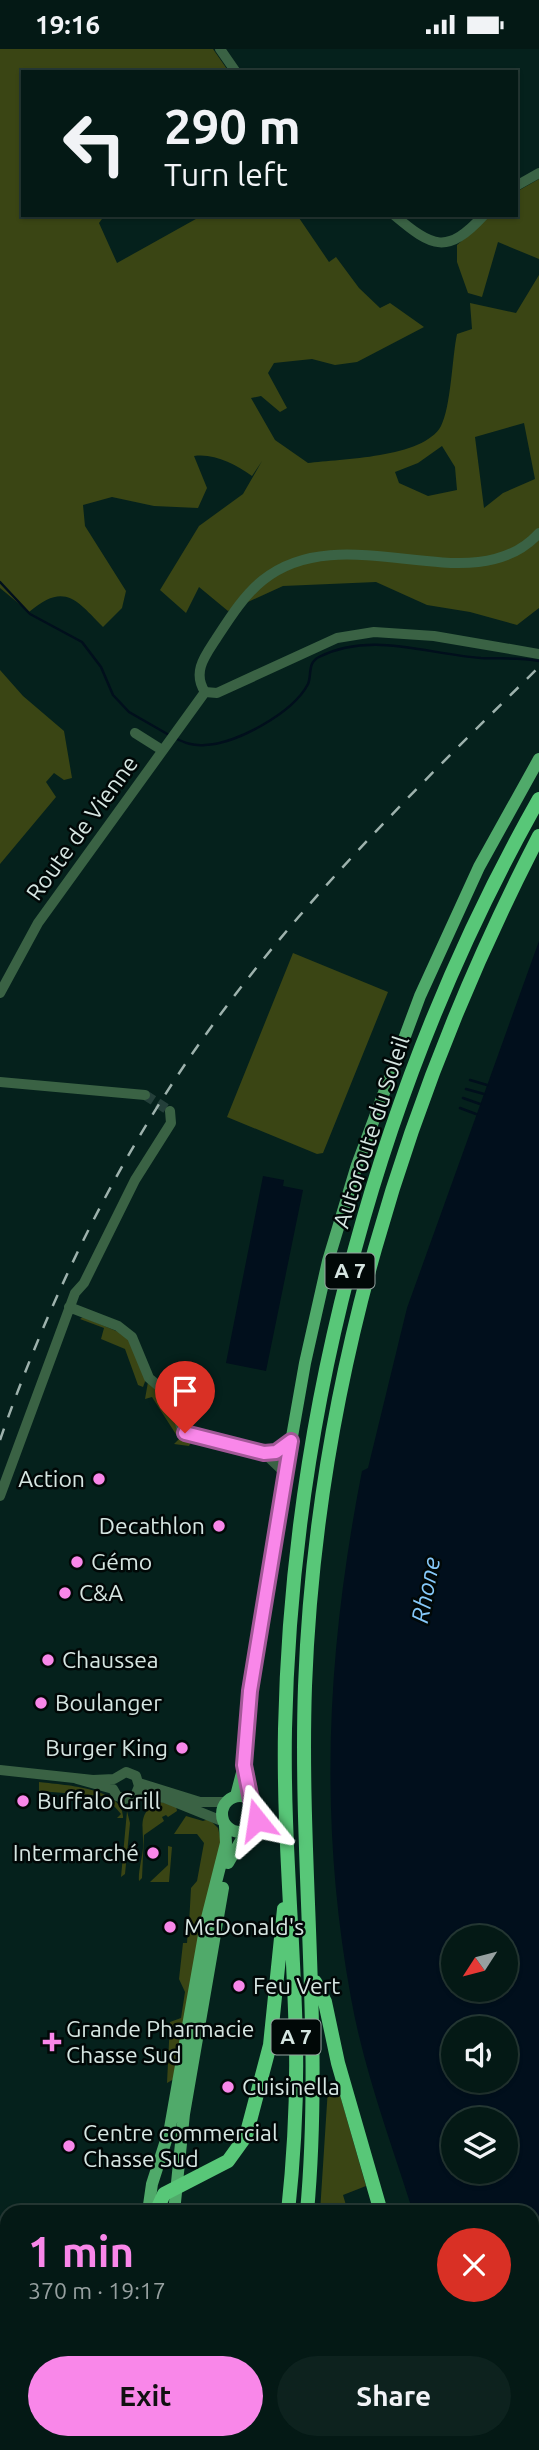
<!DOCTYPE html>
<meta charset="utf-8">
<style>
body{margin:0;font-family:Ubuntu,sans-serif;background:#0d221e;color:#f1f3f6;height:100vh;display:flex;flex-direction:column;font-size:26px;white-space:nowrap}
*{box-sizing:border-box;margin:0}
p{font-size:23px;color:#97a0a0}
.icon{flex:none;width:38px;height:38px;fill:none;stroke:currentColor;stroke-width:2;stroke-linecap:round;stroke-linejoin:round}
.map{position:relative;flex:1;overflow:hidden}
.panel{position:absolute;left:0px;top:2156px;width:539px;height:245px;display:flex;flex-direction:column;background:#041915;border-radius:21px 21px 0 0;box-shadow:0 2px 5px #0004,0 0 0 2px #253834}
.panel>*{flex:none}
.hud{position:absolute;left:21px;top:21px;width:497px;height:147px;border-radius:0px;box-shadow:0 2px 5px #0004,0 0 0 2px #253834;background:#041915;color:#f1f3f6;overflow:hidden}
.needle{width:46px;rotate:234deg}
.controls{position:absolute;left:441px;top:1876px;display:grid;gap:14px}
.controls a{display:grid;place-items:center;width:77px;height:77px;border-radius:50%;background:#041915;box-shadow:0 2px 5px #0004,0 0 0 2px #253834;font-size:35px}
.pin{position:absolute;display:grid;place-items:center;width:60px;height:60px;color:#fff;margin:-72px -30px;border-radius:50% 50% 50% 0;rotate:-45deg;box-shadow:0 0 7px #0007}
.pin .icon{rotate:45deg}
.me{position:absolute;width:77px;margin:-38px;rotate:345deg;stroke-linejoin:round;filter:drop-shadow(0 0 5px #0008)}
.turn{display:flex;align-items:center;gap:24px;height:147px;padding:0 28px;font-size:32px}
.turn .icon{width:91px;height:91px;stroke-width:2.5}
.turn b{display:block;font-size:49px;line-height:60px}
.round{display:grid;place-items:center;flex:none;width:74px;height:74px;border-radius:37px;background:#0d221e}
.summary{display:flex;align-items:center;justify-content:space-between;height:119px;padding:0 28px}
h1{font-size:42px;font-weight:600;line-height:52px;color:#f987e9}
.action{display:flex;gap:14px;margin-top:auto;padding:14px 28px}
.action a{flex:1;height:80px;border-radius:42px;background:#f987e9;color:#111;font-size:28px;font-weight:600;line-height:80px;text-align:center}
.action a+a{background:#0d221e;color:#f1f3f6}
.status{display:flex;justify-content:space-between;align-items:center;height:49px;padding:0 35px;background:#041915;direction:ltr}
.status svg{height:19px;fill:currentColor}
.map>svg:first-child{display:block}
.green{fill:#3a4514;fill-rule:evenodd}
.water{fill:#010f1c;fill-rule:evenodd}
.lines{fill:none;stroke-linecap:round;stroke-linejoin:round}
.stream{stroke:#010f1c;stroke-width:2.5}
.minor-tunnel{stroke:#243f3a;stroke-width:10;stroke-dasharray:10 5;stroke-linecap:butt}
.minor{stroke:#3a6244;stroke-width:10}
.major{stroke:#50aa6a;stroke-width:12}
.highway{stroke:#58c778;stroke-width:14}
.rail{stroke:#9eb2ad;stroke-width:2.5;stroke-dasharray:12 12;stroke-linecap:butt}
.route-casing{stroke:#a25897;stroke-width:18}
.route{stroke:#f987e9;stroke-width:12}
.poi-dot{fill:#f987e9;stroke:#010807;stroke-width:2.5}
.labels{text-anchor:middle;stroke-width:5;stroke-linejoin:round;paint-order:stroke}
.shield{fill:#010807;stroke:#96a3a0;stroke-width:2}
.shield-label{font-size:21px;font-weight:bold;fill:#d6e6e2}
.street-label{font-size:23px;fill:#d6e6e2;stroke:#010807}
.poi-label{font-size:23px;fill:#d6e6e2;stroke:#010807;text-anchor:start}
.water-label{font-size:24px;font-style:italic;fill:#86c9fa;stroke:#010807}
</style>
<div class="status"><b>19:16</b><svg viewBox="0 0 49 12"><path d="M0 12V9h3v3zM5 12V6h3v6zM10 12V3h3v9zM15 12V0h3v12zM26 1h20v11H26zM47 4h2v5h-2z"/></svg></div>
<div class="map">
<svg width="539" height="2401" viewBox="0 0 539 2401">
<rect width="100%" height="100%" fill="#05211c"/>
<path class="green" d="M0,0H213L229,23H23V166H105L99,174L117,214L203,166H297L329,213L336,208L359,239L380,259L390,254L424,278L357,313L335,316L312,310L274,314L268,324L287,359L280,363L261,347L251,349L275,391L308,414C340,410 424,409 441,377C451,358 452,309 457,285L472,280L470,254L516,264L539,226V559L517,576L470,563L427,556L376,533L283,537L228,562L199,538L186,564L160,541L199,477L243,445L262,412L252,427C235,415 214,404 194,407L207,439L198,459L154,457L112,448L83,456L85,477L126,542L122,559L103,578C76,550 64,533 29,563L0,539ZM524,374L535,430L503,444L484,459L475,388ZM442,397L455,418L457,441L428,447L399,434L395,423L418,414Z
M539,130V210L498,193L482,248L468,244L457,213V196L491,166H516V143Z
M0,621L23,647L64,682L72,729L64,731L54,724L46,733L56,748L0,815Z
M293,904L388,943L323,1104L317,1105L227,1068Z
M83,1268L128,1287L146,1330L143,1338L138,1336L125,1300L101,1290L104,1279L80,1270Z
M148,1333L172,1356L178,1381L191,1393L189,1397L174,1395L179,1390L152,1348L145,1350Z
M39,1733C61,1736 125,1738 123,1769H117L121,1765L108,1750L101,1753L102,1747L39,1742Z
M161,1753L176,1757L177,1762L168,1768L166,1766L162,1768L164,1772L144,1786L142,1829L139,1832C138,1823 142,1810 143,1799C144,1778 136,1762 161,1753Z
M127,1762L130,1774L125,1825L121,1828Z
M186,1767L203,1772L209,1770L218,1779L221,1792L174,2030L167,2034L170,1973L181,1969L185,1943L179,1930L183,1894H187L188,1880L185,1879V1876L189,1875L191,1839L197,1832L204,1794L197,1785H174Z
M168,1797L172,1798L169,1833H150L168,1816Z
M328,2039H338L366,2137L343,2146L348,2163H320Z
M274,2394H305L303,2401H271Z"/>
<path class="water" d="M539,892V2401H486L484,2394H532V2163H413C391,2093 364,2022 351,1949C318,1768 327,1601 362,1422L368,1419L407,1259ZM453,1888H506V1941H453ZM453,1979H506V2032H453ZM453,2070H506V2123H453Z
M263,1127L284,1131L283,1137L303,1141L266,1322L226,1314Z"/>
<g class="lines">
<path class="stream" d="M0,533L30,565L82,593L101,618L113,646L129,663L169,686
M175,689C185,694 193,697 205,696C236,695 293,664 308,635C312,626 307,614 319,608C371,582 426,605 481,609C501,610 519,608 539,612
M470,1031L487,1036
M466,1040L484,1045
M463,1049L480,1055
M460,1059L476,1065"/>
<path class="minor-tunnel" d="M145,1046L170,1062"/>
<path class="minor" d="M220,0L236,23
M516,137L539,124
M394,166C433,199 447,206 484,166
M205,643C192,623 205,607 216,590C229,570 244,546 263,531C345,465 473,557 539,484
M205,643L217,644L337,589L374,583L434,587L539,605
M135,684L162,701
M0,944L38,874L205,643
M0,1033L145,1046
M69,1258L118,1277L132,1288L149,1329L175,1351L181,1378L190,1388L264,1403L282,1401L291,1392
M264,1404L286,1425
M0,1447L75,1244L84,1234L135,1131L171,1074L170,1062
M0,1721L93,1731L114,1730L126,1723L136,1727L139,1737L135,1747L125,1750L117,1747L113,1740L77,1730
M139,1734L200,1753H226
M137,1744L165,1749L222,1772
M0,2392L3,2401
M346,2394L348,2401"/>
<path class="major" d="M222 1765a18 18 0 1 1 36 0a18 18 0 1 1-36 0Z
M236,1747L244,1716L250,1642L272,1501L305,1314L328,1212L357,1116L420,947L479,818L539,710
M228,1814L246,1783
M148,2163L152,2135L170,2079L207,1869L226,1794L225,1777
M174,2163L184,2065L223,1839
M149,2394L151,2401"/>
<path class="highway" d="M315,1933L325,1953L338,2014L381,2163
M156,2163L164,2145L228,2112L246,2087L270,1996L284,1860
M288,2163C294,2107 297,2051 296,1995C294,1890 283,1786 285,1680C292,1358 380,1031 539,750
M307,2163C323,1987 299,1813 305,1637C316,1340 403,1050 539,787
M450,2394L452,2401
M240,2401L242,2394
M260,2401L262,2394"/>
<path class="rail" d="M0,1391C49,1251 114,1116 199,995C296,857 419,736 539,618"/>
</g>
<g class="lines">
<g class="route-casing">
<path id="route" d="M185,1384L264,1404L276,1403L291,1392L250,1642L244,1716L251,1751L258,1762L257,1771"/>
</g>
<use href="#route" class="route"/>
</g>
<g class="poi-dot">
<circle cx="99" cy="1430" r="7"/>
<circle cx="219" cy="1477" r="7"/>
<circle cx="77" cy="1513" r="7"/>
<circle cx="65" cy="1544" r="7"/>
<circle cx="48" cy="1611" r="7"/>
<circle cx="41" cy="1654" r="7"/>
<circle cx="182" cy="1699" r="7"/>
<circle cx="23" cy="1752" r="7"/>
<circle cx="153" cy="1804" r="7"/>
<circle cx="170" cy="1878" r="7"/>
<circle cx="239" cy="1937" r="7"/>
<path d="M48.5 1982.5h7v7h7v7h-7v7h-7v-7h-7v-7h7z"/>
<circle cx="228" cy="2038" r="7"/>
<circle cx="69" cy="2097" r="7"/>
</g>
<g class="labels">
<g class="shield">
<rect x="325.5" y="1204.5" width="49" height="35" rx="5"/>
<rect x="271.5" y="1970.5" width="49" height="35" rx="5"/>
</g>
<g class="shield-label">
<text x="350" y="1229">A 7</text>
<text x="296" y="1995">A 7</text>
</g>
<g class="street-label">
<text transform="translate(82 779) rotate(-54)" y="8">Route de Vienne</text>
<text transform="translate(371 1083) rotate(-72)" y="8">Autoroute du Soleil</text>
</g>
<g class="poi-label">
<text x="85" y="1438" text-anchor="end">Action</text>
<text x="205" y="1485" text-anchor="end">Decathlon</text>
<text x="91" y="1521">Gémo</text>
<text x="79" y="1552">C&amp;A</text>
<text x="62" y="1619">Chaussea</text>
<text x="55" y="1662">Boulanger</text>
<text x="168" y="1707" text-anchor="end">Burger King</text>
<text x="37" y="1760">Buffalo Grill</text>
<text x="139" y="1812" text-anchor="end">Intermarché</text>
<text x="184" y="1886">McDonald's</text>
<text x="253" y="1945">Feu Vert</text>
<text x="66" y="1988">Grande Pharmacie<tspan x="66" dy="26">Chasse Sud</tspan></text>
<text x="242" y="2046">Cuisinella</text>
<text x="83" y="2092">Centre commercial<tspan x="83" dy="26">Chasse Sud</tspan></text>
</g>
<g class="water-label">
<text transform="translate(426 1541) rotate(-79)" y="8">Rhone</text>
</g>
</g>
</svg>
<div class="controls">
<a><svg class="needle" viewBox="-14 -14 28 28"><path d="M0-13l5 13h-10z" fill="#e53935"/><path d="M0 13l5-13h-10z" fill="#97a0a0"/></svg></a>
<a><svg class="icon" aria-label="sound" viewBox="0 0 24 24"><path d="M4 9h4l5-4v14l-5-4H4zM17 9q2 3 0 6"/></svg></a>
<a><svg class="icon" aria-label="layers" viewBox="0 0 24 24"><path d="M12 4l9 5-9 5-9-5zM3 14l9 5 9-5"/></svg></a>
</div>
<div class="pin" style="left:185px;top:1384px;background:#d93025"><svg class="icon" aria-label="arrive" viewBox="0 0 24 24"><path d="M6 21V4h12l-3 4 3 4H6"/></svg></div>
<svg class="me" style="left:257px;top:1771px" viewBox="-20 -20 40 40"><path d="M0-17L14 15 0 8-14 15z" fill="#f987e9" stroke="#fff" stroke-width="4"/></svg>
<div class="hud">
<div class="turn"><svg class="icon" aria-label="left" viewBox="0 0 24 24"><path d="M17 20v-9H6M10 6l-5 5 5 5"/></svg><div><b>290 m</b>Turn left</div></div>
</div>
<section class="panel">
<div class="summary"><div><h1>1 min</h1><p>370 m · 19:17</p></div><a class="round" style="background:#d93025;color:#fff"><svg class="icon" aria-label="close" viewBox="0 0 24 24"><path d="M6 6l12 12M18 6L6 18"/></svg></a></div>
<div class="action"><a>Exit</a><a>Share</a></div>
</section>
</div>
